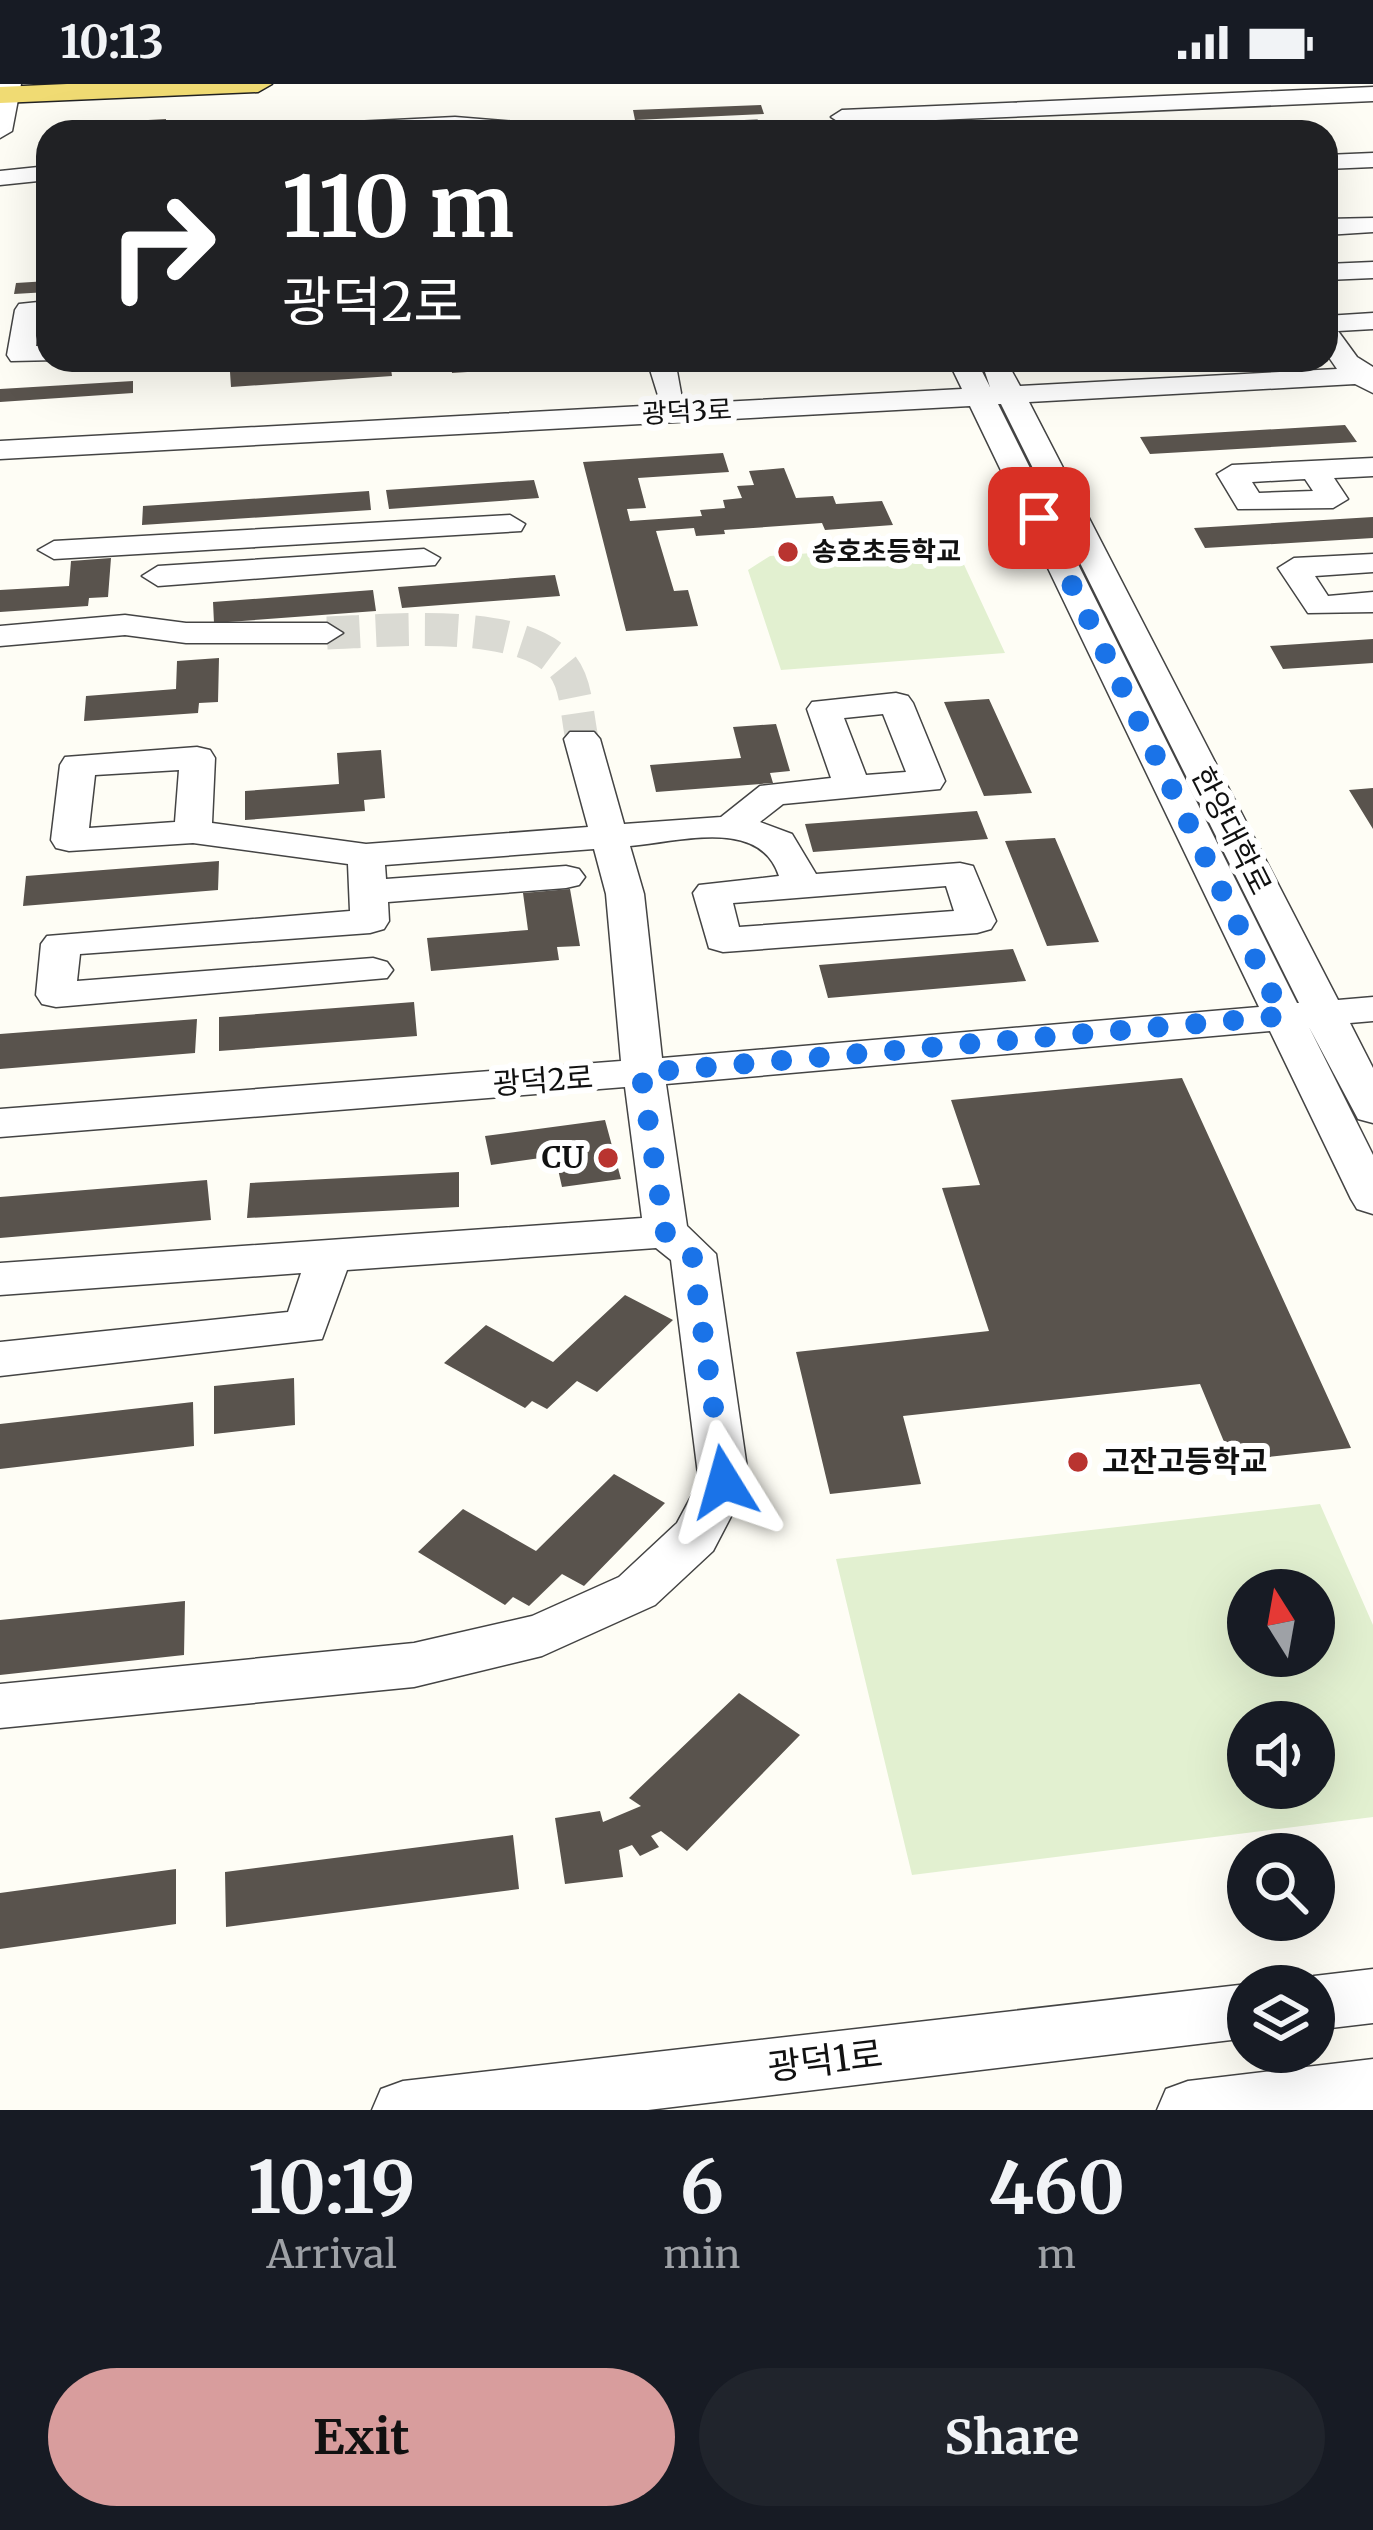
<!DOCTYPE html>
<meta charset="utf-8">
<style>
body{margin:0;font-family:Merriweather,"Noto Sans KR",serif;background:#20242c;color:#f1f3f6;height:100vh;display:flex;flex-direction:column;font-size:45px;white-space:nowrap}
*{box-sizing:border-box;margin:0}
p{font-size:39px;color:#9ea1a6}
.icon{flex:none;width:66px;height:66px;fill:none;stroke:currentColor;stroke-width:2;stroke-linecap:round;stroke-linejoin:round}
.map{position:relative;height:2026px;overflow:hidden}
.details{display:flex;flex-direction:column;background:#171b24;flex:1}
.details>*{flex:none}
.banner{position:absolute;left:36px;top:36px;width:1302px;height:252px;border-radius:36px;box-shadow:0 12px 48px #0002;background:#202124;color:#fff;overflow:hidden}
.needle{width:78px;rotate:349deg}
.tools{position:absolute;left:1227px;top:1485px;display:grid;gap:24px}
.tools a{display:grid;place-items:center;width:108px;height:108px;border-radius:50%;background:#171b24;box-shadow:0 12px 48px #0002;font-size:60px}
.pin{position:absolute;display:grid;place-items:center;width:102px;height:102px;color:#fff;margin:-51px;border-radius:24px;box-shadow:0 6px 18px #0006}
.me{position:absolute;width:132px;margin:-66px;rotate:352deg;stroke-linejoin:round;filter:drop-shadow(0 0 9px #0008)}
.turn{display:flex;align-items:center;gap:42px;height:252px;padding:0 48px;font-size:54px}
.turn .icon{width:156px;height:156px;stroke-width:2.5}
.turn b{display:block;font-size:84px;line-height:102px}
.eta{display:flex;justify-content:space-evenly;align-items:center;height:204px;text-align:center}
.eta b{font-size:72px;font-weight:700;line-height:84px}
.action{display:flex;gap:24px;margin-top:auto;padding:24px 48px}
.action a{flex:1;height:138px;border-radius:72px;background:#d89d9d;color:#111;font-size:48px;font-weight:700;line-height:138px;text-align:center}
.action a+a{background:#20242c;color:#f1f3f6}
.status{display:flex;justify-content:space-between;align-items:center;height:84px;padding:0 60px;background:#171b24;direction:ltr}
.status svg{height:33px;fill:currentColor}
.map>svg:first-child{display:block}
.pitch{fill:#e2f0d0;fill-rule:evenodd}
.building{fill:#59534d}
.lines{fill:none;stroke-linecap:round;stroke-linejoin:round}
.minor-tunnel{stroke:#dadad3;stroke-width:33;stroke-dasharray:33 16;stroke-linecap:butt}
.minor-casing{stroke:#444;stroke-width:3}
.major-casing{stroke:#222;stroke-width:3}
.minor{fill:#fff;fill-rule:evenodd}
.major{fill:#f0db73;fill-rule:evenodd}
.route{stroke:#1a73e8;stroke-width:21;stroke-dasharray:0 37.8}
.poi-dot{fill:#b93430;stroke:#fff;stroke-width:4.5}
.labels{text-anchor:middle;stroke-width:12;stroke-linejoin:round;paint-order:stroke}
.far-street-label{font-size:27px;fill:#111;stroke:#fff}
.far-poi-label{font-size:27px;font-weight:bold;fill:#111;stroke:#fff;text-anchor:start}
.street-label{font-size:30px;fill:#111;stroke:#fff}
.poi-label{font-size:30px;font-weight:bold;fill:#111;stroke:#fff;text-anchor:end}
.near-street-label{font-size:36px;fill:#111;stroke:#fff}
</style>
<div class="status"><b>10:13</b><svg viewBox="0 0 49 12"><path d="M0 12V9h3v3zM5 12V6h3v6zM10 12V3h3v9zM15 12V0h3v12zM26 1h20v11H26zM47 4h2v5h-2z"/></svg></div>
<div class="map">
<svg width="1373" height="2026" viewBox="0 0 1373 2026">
<rect width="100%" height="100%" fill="#fefdf5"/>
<path class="pitch" d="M954,459L1005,569L781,586L748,486L770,472Z
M1320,1420L1373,1541V1733L912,1791L836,1475ZM1248,1506H1314V1572H1248ZM1248,1638H1314V1704H1248Z"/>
<path class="building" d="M761,21L764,30L635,36L633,26Z
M166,35V47L130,48V37Z
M48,197V208L14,210L16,199Z
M450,276H594V280L452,289Z
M390,278L392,292L231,303L230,288Z
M133,297V309L0,318V305Z
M1345,341L1357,358L1150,370L1140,353Z
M723,369L729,388L638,394L646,424L627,425L630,437L702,432L700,426L725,424L723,416L742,414L737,402L754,401L749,387L784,384L796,414L833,412L836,420L882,417L893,441L825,446L822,439L724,446L725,450L696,452L694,444L656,447L674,507L688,506L698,542L626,547L583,378Z
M534,396L539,414L389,425L386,406Z
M369,407L371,426L142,441L143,422Z
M1373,433V454L1205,464L1194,444Z
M111,474L108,513L89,514L88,522L0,528V506L69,502L71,477Z
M555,491L560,512L402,524L398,503Z
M373,506L376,527L214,539L213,518Z
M1373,555V579L1283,585L1270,562Z
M219,574L218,618L199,619L198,629L84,637L86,612L176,605L177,577Z
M989,615L1032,709L984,712L944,618Z
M776,640L790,687L770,689L773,699L656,708L650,681L741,674L733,643Z
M381,666L385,714L364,716L365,727L245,736V707L339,700L337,669Z
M1373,704V745L1349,706Z
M977,727L988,755L813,768L805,740Z
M1055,754L1099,858L1047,862L1005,757Z
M219,777L218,806L23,822L26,792Z
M570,805L580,862L557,863L559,876L431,887L427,854L528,846L523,809Z
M1013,865L1026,897L828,914L819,881Z
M414,918L417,952L219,967V933Z
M197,935L195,969L0,985V950Z
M1182,994L1351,1364L1232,1377L1200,1300L903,1332L921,1400L830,1410L796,1268L989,1247L942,1104L980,1101L951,1016Z
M605,1036L621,1095L562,1103L555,1072L491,1081L485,1052Z
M459,1088V1123L247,1134L250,1099Z
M207,1096L211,1136L0,1154V1113Z
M625,1211L673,1236L597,1308L577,1297L547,1325L532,1317L525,1324L444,1279L486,1241L553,1278Z
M294,1294L295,1341L214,1350V1302Z
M193,1318L194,1362L0,1385V1340Z
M614,1390L665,1419L584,1502L562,1490L529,1522L513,1513L505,1521L418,1468L463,1425L536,1467Z
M185,1517L184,1571L0,1591V1536Z
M739,1609L800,1651L687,1767L661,1747L651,1752L659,1763L640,1772L632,1761L619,1766L623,1793L565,1800L555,1734L600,1727L603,1738L641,1722L629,1714Z
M513,1751L519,1805L226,1843L225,1788Z
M176,1785V1840L0,1865V1809Z"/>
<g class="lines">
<path class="minor-tunnel" d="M327,549C386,547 522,532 563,583C577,601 577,633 582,655"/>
<g class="minor-casing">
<path id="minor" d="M0,0H21L12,47L0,54Z
M1373,3V17L842,40L831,33L842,26Z
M455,33L552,41L564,48H282L294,41Z
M757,37L771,48H642L654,41Z
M1373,69V83L1326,85V71Z
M48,82V96L0,101V87Z
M1373,134V148L1326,151V135Z
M1373,178V194L1326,196V180Z
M48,217V233H40L36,262H48V276H57L11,277L7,271L15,226L19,220Z
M1373,229V245L1338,247L1357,273L1373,283V309L1355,300L1029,318L1338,916L1373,913V937L1350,939L1373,984V1039L1358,1035L1309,943L1373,1071V1130L1357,1125L1351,1115L1270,947L666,1000L687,1142L716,1170L749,1398L713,1467L655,1521L542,1572L414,1603L0,1644V1600L414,1559L532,1532L619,1493L677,1439L699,1398L671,1176L656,1164L347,1186L322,1255L0,1292V1258L288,1228L301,1189L0,1211V1179L642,1134L625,1003L0,1053V1025L621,977L606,810L594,765L385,781L386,795L566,782L579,785L585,793L579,801L566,804L388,818L389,837L384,845L370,849L80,870L77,897L373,874L387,878L393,886L387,894L56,923L42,920L36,911L41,860L47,852L350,827L348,780L193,759L69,767L56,764L51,756L60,681L65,673L197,663L210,666L215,674L212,739L366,760L588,743L564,655L570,648H594L600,655L624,740L721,733L760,702L831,694L807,625L812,618L896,609L908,612L913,619L945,697L940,705L783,720L760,738L792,750L816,790L960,779L973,782L996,837L991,845L977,849L723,868L709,864L693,809L699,801L779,792C760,733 679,758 630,762L644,810L662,974L1259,923L970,322L0,375V357L661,321L647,276H675L683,320L962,305L948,276H976L990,303L985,288L999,280L1009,282L1020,302L1337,285L1326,269V232ZM998,320H1001L1299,919H1297ZM883,630L906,688L866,691L844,634ZM179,686L175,738L89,744L95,691ZM946,802L954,827L739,843L733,819Z
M1373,374V392L1334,394L1348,415L1333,424L1238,425L1217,390L1232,381ZM1305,395L1313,407L1259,409L1252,398Z
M510,431L525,440L521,447L54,475L38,466L54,457Z
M424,465L440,474L435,481L158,502L142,492L158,482Z
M1373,470V488L1315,492L1328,512L1373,508V528L1308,529L1278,484L1294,474Z
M125,531L186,539H327L343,549L327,559H186L125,551L0,562V542Z
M1373,1885V1939L1314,1946V1902L1293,1900L1314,1892Z
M1248,1900L1254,1902H1248V1954L648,2026H372L381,2005L403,1997Z
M1373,1975V2026H1157L1166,2005L1188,1997Z"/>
</g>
<g class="major-casing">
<path id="major" d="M67,0H272L258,8L0,19V3Z"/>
</g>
<use href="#minor" class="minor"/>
<use href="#major" class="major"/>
</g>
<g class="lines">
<path class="route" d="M724,1398L692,1170L665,1148L641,989L1283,932L1039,434"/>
</g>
<g class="poi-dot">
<circle cx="788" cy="468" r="12"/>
<circle cx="608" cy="1074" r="12"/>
<circle cx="1078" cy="1378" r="12"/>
</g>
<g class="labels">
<g class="far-street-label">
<text transform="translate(687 328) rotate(-3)" y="9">광덕3로</text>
</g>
<g class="far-poi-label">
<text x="812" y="477">송호초등학교</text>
</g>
<g class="street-label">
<text transform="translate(1231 747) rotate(63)" y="10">한양대학로</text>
<text transform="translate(543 997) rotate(-4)" y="10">광덕2로</text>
</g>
<g class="poi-label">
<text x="584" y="1084">CU</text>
<text x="1102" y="1388" text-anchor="start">고잔고등학교</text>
</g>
<g class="near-street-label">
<text transform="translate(825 1976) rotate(-7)" y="13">광덕1로</text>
</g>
</g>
</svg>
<div class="tools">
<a><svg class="needle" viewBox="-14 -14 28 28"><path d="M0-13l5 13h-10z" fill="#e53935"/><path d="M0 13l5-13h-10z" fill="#9ea1a6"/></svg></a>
<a><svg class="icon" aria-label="sound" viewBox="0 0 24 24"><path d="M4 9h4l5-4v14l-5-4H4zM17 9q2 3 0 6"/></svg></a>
<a><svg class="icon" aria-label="search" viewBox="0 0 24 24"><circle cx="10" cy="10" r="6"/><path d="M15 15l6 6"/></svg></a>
<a><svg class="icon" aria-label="layers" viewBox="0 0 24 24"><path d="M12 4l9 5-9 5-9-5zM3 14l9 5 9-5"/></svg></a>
</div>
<div class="pin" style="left:1039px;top:434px;background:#d93025"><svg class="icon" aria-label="arrive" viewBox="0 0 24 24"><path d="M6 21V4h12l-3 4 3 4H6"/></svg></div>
<svg class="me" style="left:724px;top:1398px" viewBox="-20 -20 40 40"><path d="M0-17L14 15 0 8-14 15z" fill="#1a73e8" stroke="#fff" stroke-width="4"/></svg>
<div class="banner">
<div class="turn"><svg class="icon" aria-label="right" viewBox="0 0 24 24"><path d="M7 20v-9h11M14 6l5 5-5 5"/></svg><div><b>110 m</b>광덕2로</div></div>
</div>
</div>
<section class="details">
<div class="eta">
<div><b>10:19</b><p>Arrival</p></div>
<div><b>6</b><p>min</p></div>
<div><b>460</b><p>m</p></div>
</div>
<div class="action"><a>Exit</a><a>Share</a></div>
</section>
